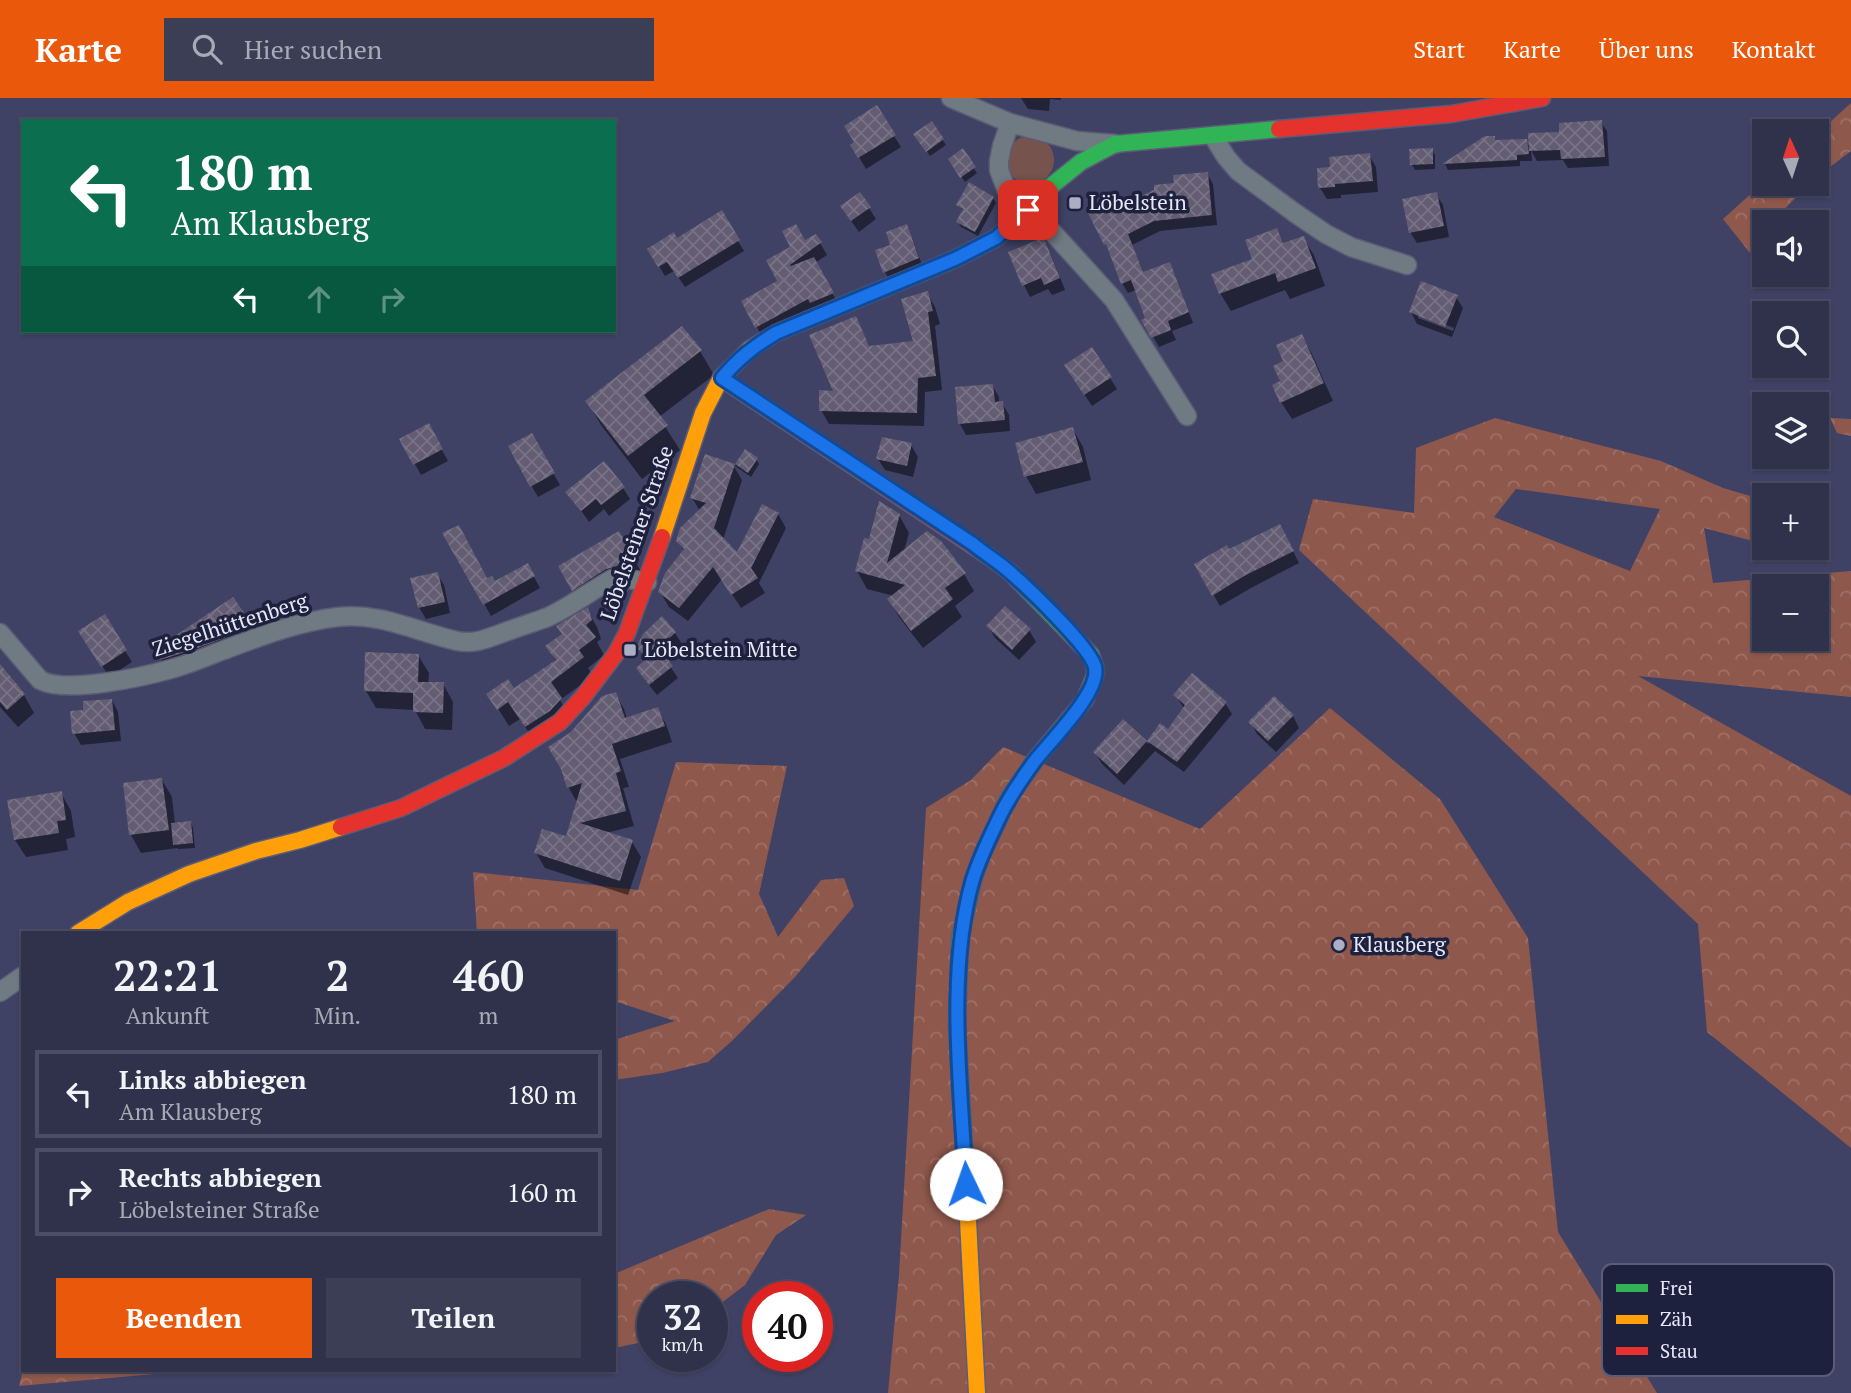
<!DOCTYPE html>
<html lang="de">
<meta charset="utf-8">
<style>
body{margin:0;font-family:"PT Serif",serif;background:#3c3e56;color:#f1f3f6;height:100vh;display:flex;flex-direction:column;font-size:26px;white-space:nowrap}
*{box-sizing:border-box;margin:0}
p{font-size:23px;color:#a8aab5}
.icon{flex:none;width:38px;height:38px;fill:none;stroke:currentColor;stroke-width:2;stroke-linecap:round;stroke-linejoin:round}
.map{position:relative;flex:1;overflow:hidden}
.details{position:absolute;left:21px;top:833px;width:595px;height:441px;display:flex;flex-direction:column;background:#30324c;border-radius:0px;box-shadow:0 2px 5px #0004,0 0 0 2px #4b4d64}
.details>*{flex:none}
.top-card{position:absolute;left:21px;top:21px;width:595px;height:214px;border-radius:0px;box-shadow:0 2px 5px #0004,0 0 0 2px #4b4d64;background:#0b6e4f;color:#fff;overflow:hidden}
.needle{width:46px;rotate:357deg}
.buttons{position:absolute;left:1752px;top:21px;display:grid;gap:14px}
.buttons a{display:grid;place-items:center;width:77px;height:77px;border-radius:0px;background:#30324c;box-shadow:0 2px 5px #0004,0 0 0 2px #4b4d64;font-size:35px}
.speed{position:absolute;left:637px;top:1183px;display:flex;gap:14px;font-size:35px;font-weight:700;text-align:center}
.speed>*{display:grid;place-content:center;width:91px;height:91px;border-radius:50%;background:#30324c;box-shadow:0 2px 5px #0004,0 0 0 2px #4b4d64;line-height:1}
.speed small{font-size:18px;font-weight:400}
.speed .limit{border:10px solid #d22;background:#fff;color:#111}
.pin{position:absolute;display:grid;place-items:center;width:60px;height:60px;color:#fff;margin:-30px;border-radius:14px;box-shadow:0 4px 10px #0006}
.me{position:absolute;width:77px;margin:-38px;rotate:357deg;stroke-linejoin:round;filter:drop-shadow(0 0 5px #0008)}
.turn{display:flex;align-items:center;gap:24px;height:147px;padding:0 35px;font-size:32px}
.turn .icon{width:91px;height:91px;stroke-width:2.5}
.turn b{display:block;font-size:49px;line-height:60px}
.lanes{display:flex;align-items:center;height:66px;padding:0 35px;background:#0003;justify-content:center;gap:35px;direction:ltr}
.lanes .off{opacity:.35}
.eta{display:flex;justify-content:space-evenly;align-items:center;height:119px;text-align:center}
.eta b{font-size:42px;font-weight:700;line-height:49px}
.action{display:flex;gap:14px;margin-top:auto;padding:14px 35px}
.action a{flex:1;height:80px;border-radius:0px;background:#ea580c;color:#fff;font-size:28px;font-weight:700;line-height:80px;text-align:center}
.action a+a{background:#3c3e56;color:#f1f3f6}
ul{padding:0;list-style:none}
li{display:flex;align-items:center;gap:21px;height:88px;margin:0 14px 10px;padding:0 21px;border:4px solid #4b4d64;border-radius:0px}
li div{flex:1}
li b{display:block;font-size:26px}
li em{font-style:normal}
header{display:flex;align-items:center;gap:42px;box-sizing:border-box;height:98px;padding:0 35px;background:#ea580c;color:#fff}
header strong{font-size:33px}
nav{display:flex;gap:38px;margin-inline-start:auto;font-size:24px}
.search{width:490px;height:63px;background:#3c3e56;display:flex;align-items:center;gap:18px;box-sizing:border-box;padding:0 24px;border-radius:0px;color:#a8aab5;font-size:26px}
.map>svg:first-child{display:block}
.grass{fill:#76534d}
.forest{fill:url(#forest-crowns);fill-rule:evenodd}
.shadow{fill:#0007;fill-rule:evenodd}
.building{fill:url(#building-cross-hatch)}
.lines{fill:none;stroke-linecap:round;stroke-linejoin:round}
.street-casing{stroke:#5b5c76;stroke-width:21}
.fast-casing{stroke:#5b5c76;stroke-width:19}
.slow-casing{stroke:#5b5c76;stroke-width:19}
.jam-casing{stroke:#5b5c76;stroke-width:19}
.street{stroke:#707a82;stroke-width:18}
.fast{stroke:#30b455;stroke-width:16}
.slow{stroke:#ff9f0a;stroke-width:16}
.jam{stroke:#e5322d;stroke-width:16}
.route-casing{stroke:#114b97;stroke-width:18}
.route{stroke:#1a73e8;stroke-width:12}
.poi-dot{fill:#abaec5;stroke:#1e213d;stroke-width:2.5}
.labels{text-anchor:middle;stroke-width:7;stroke-linejoin:round;paint-order:stroke}
.poi-label{font-size:21px;fill:#e5e8f8;stroke:#1e213d;text-anchor:start}
.street-label{font-size:21px;fill:#e5e8f8;stroke:#1e213d}
.key{fill:#1e213d;stroke:#5a5d75;stroke-width:2}
.key-label{font-size:19px;fill:#e5e8f8}
</style>
<header>
<strong>Karte</strong>
<div class="search"><svg class="icon" aria-label="search" viewBox="0 0 24 24"><circle cx="10" cy="10" r="6"/><path d="M15 15l6 6"/></svg>Hier suchen</div>
<nav><a>Start</a><a>Karte</a><a>Über uns</a><a>Kontakt</a></nav>
</header>
<div class="map">
<svg width="1851" height="1295" viewBox="0 0 1851 1295">
<defs>
<pattern id="forest-crowns" width="20" height="18" patternUnits="userSpaceOnUse" patternTransform="scale(1.75)"><rect width="20" height="18" fill="#8f584c"/><path d="M2 6a3 3 0 1 1 6 0M12 15a3 3 0 1 1 6 0" fill="none" stroke="#9f7067"/></pattern>
<pattern id="building-cross-hatch" width="8" height="8" patternUnits="userSpaceOnUse" patternTransform="scale(1.75)"><rect width="8" height="8" fill="#635c72"/><path d="M0 0l8 8M0 8l8-8" fill="none" stroke="#797387"/></pattern>
</defs>
<rect width="100%" height="100%" fill="#404265"/>
<path class="grass" d="M1006 62a24 24 0 1 1 48 0a24 24 0 1 1-48 0Z"/>
<path class="forest" d="M1851,5V53L1817,79V36Z
M1764,84V86H1809L1772,124H1764V135L1750,155L1723,121Z
M1495,320L1661,363L1723,390L1764,402V446L1704,430L1713,485L1851,473V599L1638,578L1851,698V1050L1707,934L1698,826L1299,452L1313,401L1414,415L1416,350ZM1516,391L1660,411L1630,473L1494,419ZM1764,488H1816V541H1764Z
M1830,320L1851,321V338L1837,335Z
M1330,610L1440,701L1528,840L1558,1134L1657,1295H888L899,1177L926,710L971,682L1003,649L1200,731Z
M676,664L787,668L759,796L778,839L821,782L844,780L854,808L795,879L733,942L708,964L662,975L614,982V942L675,923L614,903V835H477L473,774L638,792Z
M769,1111L806,1117L776,1137L745,1187L712,1212V1199H653V1242L614,1250V1176Z
M23,1272H200L19,1288Z"/>
<path class="shadow" d="M1021,0H1061V2L1050,1L1049,13L1028,11Z
M1601,24L1607,33L1609,68L1568,70L1563,62L1537,63L1531,52L1532,63H1520V68L1448,72L1445,66L1486,40H1494L1496,44L1526,43L1531,51L1561,36Z
M931,25L946,47L930,58L915,36Z
M894,38L901,49L866,71L852,47Z
M1432,52L1435,57V71L1415,72L1412,67L1411,53Z
M962,53L977,75L965,84L950,61Z
M1369,57L1376,69L1378,94L1341,97V100L1327,101L1320,90L1319,71L1332,70Z
M1207,75L1213,86L1217,127L1160,133L1132,147L1144,176L1169,166L1175,177L1193,225L1172,233L1176,242L1159,249L1144,223L1147,221L1136,192L1128,195L1122,185L1111,155L1091,115L1112,114L1176,86Z
M860,96L876,121L859,134L849,120Z
M1436,96L1443,107L1449,139L1417,145L1410,134Z
M993,100L996,105L978,138L961,129L958,124L964,113L958,107Z
M721,115L744,153L685,189L674,173L665,178L649,151L677,142Z
M906,129L912,140L924,172L891,185L885,174Z
M1276,132L1285,147L1303,140L1314,157L1325,188L1290,201L1285,192L1231,213L1220,195L1254,162Z
M816,138L827,157L815,165L839,207L763,240L743,204L780,184L768,163Z
M1044,144L1051,157L1065,192L1052,197L1048,191L1030,199L1024,187L1011,155Z
M927,195L935,209L940,226L935,228L942,292L925,294L924,328L829,326L821,312L836,295L855,220L870,250L916,244Z
M1456,199L1463,210L1452,239L1417,226L1411,214ZM1418,216L1454,230L1453,233L1418,220Z
M1302,238L1312,256L1333,303L1292,321L1281,304L1282,284L1286,264Z
M700,253L714,277L659,319L680,352L642,381L601,327L587,303Z
M1073,279L1110,280L1117,291L1092,308Z
M992,287L999,299V305H1002L1009,317L1010,333L966,337L960,326Z
M428,327L448,363L421,377L401,341Z
M1073,331L1083,349L1091,382L1036,396L1026,378Z
M531,337L560,387L538,399L512,354Z
M911,347L918,359L913,379L885,372L878,361Z
M745,353L756,361L759,366L751,379L735,368Z
M733,367L742,382L723,442L738,457L778,416L786,430L759,485L765,495L741,510L722,481L688,523L669,509L660,494L684,453L678,443L700,413L692,400Z
M623,390L630,401L609,418L604,411L589,424L568,394Z
M899,417L909,435L904,453L964,476L974,493L955,508L962,519L923,550L899,519L889,502L894,498L867,491L857,473L871,443Z
M619,435L643,477L617,489L583,509L560,469Z
M445,436L487,483L495,485L528,468L540,490L491,518Z
M1286,439L1299,465L1251,490L1220,508L1196,467L1229,454Z
M437,476L444,487L450,515L426,521L419,509Z
M232,501L256,538L166,570L156,553Z
M587,512L597,529L601,541L597,544L604,557L588,570L593,578L560,602L570,619L536,646L520,621L509,628L489,596L514,592L556,564L548,549L564,537Z
M104,519L132,564L109,579L81,533Z
M662,521L675,535L682,546L665,561L678,580L657,597L645,582L647,563L638,549Z
M988,528L1029,532L1036,544L1019,562L995,540Z
M418,557L429,575L428,586H443L453,604L452,632L425,631L415,612L376,610L366,593Z
M0,568L24,597L34,615L18,629L0,609Z
M615,596L624,611L627,621L657,611L666,626L672,644L620,661L629,689L623,690L634,728L606,735L632,744L641,759L628,797L545,770L536,755L567,741L578,706L569,690L563,672L572,635Z
M1175,597L1225,605L1232,616L1184,674L1155,653L1124,687L1102,666L1095,654L1124,623L1148,646L1161,628L1168,633L1184,610Z
M112,602L118,614L121,643L81,647L74,635L85,613Z
M1293,618L1299,630L1276,654L1257,636L1251,624Z
M162,682L172,699L175,726L191,725L193,730L195,750L178,751L177,750L141,755L131,737L124,686Z
M61,695L71,713L75,739L66,741L68,752L26,759L15,742Z"/>
<path class="building" d="M877,7L896,37L858,60L850,47L854,44L844,28Z
M1602,22L1605,59L1561,61L1560,52L1529,53L1528,35L1559,34V25Z
M932,23L944,41L926,54L913,36Z
M1485,38H1495V42L1527,41L1529,56L1517,57V62L1442,66Z
M963,50L976,69L960,80L948,61Z
M1433,50V66L1410,67L1409,51Z
M1370,55L1373,83L1335,86V89L1318,90L1317,70L1330,69L1329,59Z
M1208,74L1212,117L1154,123L1128,136L1143,174L1170,164L1189,214L1168,223L1171,232L1151,240L1141,222L1145,220L1131,182L1121,186L1106,146L1104,147L1088,115L1109,105L1112,112L1154,92V87L1174,85L1173,77Z
M969,84L994,99L975,134L956,124L963,111L956,107Z
M860,94L871,109L851,123L840,108Z
M1437,94L1444,128L1409,135L1402,101Z
M722,112L740,142L678,180L667,164L658,169L647,151L674,134L677,140Z
M796,126L805,142L816,136L822,144L790,167L791,168L814,159L834,195L810,205L808,201L755,230L741,203L777,183L766,162L790,149L782,133Z
M907,126L919,160L883,175L875,152L890,147L886,134Z
M1277,130L1283,145L1304,138L1316,170L1278,184L1275,175L1219,196L1211,176L1252,161L1245,142Z
M1042,140L1045,143L1060,180L1044,187L1041,180L1022,188L1008,154Z
M1421,183L1458,197L1445,229L1409,214Z
M928,193L933,213L928,214L936,278L918,280L917,315L819,313V292L833,293L809,237L856,218L869,248L913,243L901,201Z
M682,228L702,252L644,297L668,327L628,358L585,303Z
M1302,236L1324,285L1280,305L1272,287L1280,283L1273,268L1283,263L1276,247Z
M1092,249L1112,279L1084,297L1064,267Z
M993,286L995,304L1003,303L1005,322L958,326L955,289Z
M429,325L443,351L413,367L399,341Z
M1073,329L1083,364L1024,379L1015,345Z
M532,335L555,375L530,389L508,348Z
M882,339L912,345L907,368L876,361Z
M745,351L758,360L748,375L735,366Z
M705,356L735,366L714,430L737,454L762,406L779,415L751,470L758,480L731,497L713,469L679,510L658,494L665,475L684,451L676,443L680,430L706,405L690,400Z
M604,363L625,389L601,407L596,401L581,413L565,394Z
M879,403L900,416L887,465L927,433L941,443L966,475L945,490L953,501L911,533L887,501L905,487L855,473L864,440L869,441Z
M1280,426L1294,453L1244,478L1212,498L1194,466L1227,447L1229,451Z
M459,427L487,480L492,478L495,483L528,465L535,478L483,507L442,435Z
M619,433L634,458L615,469L606,471L572,493L558,468Z
M438,474L445,504L418,510L410,480Z
M233,499L247,519L232,530L235,534L227,539L195,551L160,562L154,552Z
M1005,508L1031,531L1012,552L986,528Z
M588,509L592,522L586,527L596,539L579,552L584,559L551,584L562,600L550,613L525,629L508,604L497,612L486,596L508,581L514,590L556,562L545,548L562,536L556,528Z
M105,516L127,552L101,569L78,533Z
M662,518L676,534L659,550L673,568L649,587L636,570L647,560L636,549L643,536Z
M365,554L419,556L418,584H444L443,615L413,614V595L364,593Z
M0,566L25,596L7,612L0,604Z
M1192,575L1227,604L1177,664L1147,643L1160,625L1168,631L1185,607L1173,597Z
M616,594L625,620L658,609L665,628L612,646L621,673L616,675L626,713L580,725L633,742L620,783L534,755L542,731L566,738L582,685L567,690L561,671L548,649L571,634L602,598Z
M1274,598L1294,617L1268,643L1248,624Z
M112,601L115,632L72,636L70,613L83,612V603Z
M1123,621L1147,643L1117,676L1093,654Z
M162,680L169,732L129,737L123,685Z
M62,693L66,722L57,723L59,735L14,742L7,702Z
M191,723L193,745L173,747L171,725Z"/>
<g class="lines">
<g class="street-casing">
<path id="street" d="M951,0L1010,25L1077,43L1115,46
M1010,25L1002,48L999,63V72L1007,93L1045,126L1114,202L1187,318
M1213,38L1226,59L1238,73L1295,115L1326,136L1351,149L1407,167
M0,535L40,582C65,596 143,579 171,571C186,567 201,561 216,555C256,540 295,524 338,519C379,514 418,534 457,543C476,547 490,539 508,533C521,528 535,524 548,519C570,509 591,493 612,481L622,480L647,484
M0,894L23,878"/>
</g>
<g class="fast-casing">
<path id="fast" d="M807,222L955,161L996,140L1028,112L1050,89L1081,64L1115,46L1279,31
M967,1103L957,927L960,840L973,782L983,754L1009,700L1035,662L1085,602L1095,577V569L1091,557L1010,474L990,459"/>
</g>
<g class="slow-casing">
<path id="slow" d="M662,439L703,315L721,280L750,251L776,235L807,222
M78,835L128,804L189,776L256,753L300,742L341,729
M967,1103L977,1295"/>
</g>
<g class="jam-casing">
<path id="jam" d="M1279,31L1451,16L1542,0
M721,280L990,459
M341,729L401,710L504,660L560,624L583,599L615,557L627,535L662,439"/>
</g>
<use href="#street" class="street"/>
<use href="#fast" class="fast"/>
<use href="#slow" class="slow"/>
<use href="#jam" class="jam"/>
</g>
<g class="lines">
<g class="route-casing">
<path id="route" d="M966,1086C961,990 946,874 973,781C980,759 990,739 1000,718C1009,699 1021,682 1034,664C1049,644 1101,594 1095,569C1091,550 1028,490 1011,475C999,464 985,456 973,446L722,280C739,260 753,249 776,235L955,161L996,140L1028,112"/>
</g>
<use href="#route" class="route"/>
</g>
<g class="poi-dot">
<rect x="1068" y="98" width="14" height="14" rx="3.5"/>
<rect x="623" y="545" width="14" height="14" rx="3.5"/>
<circle cx="1339" cy="847" r="7"/>
</g>
<g class="labels">
<g class="poi-label">
<text x="1089" y="112">Löbelstein</text>
<text x="644" y="559">Löbelstein Mitte</text>
<text x="1353" y="854">Klausberg</text>
</g>
<g class="street-label">
<text transform="translate(637 435) rotate(-71)" y="7">Löbelsteiner Straße</text>
<text transform="translate(230 527) rotate(-18)" y="7">Ziegelhüttenberg</text>
</g>
</g>
<rect x="1602" y="1166" width="232" height="112" rx="10" class="key"/>
<rect x="1616" y="1186" width="32" height="8" fill="#30b455"/>
<rect x="1616" y="1217" width="32" height="9" fill="#ff9f0a"/>
<rect x="1616" y="1249" width="32" height="8" fill="#e5322d"/>
<g class="key-label">
<text x="1660" y="1197">Frei</text>
<text x="1660" y="1228">Zäh</text>
<text x="1660" y="1260">Stau</text>
</g>
</svg>
<div class="buttons">
<a><svg class="needle" viewBox="-14 -14 28 28"><path d="M0-13l5 13h-10z" fill="#e53935"/><path d="M0 13l5-13h-10z" fill="#a8aab5"/></svg></a>
<a><svg class="icon" aria-label="sound" viewBox="0 0 24 24"><path d="M4 9h4l5-4v14l-5-4H4zM17 9q2 3 0 6"/></svg></a>
<a><svg class="icon" aria-label="search" viewBox="0 0 24 24"><circle cx="10" cy="10" r="6"/><path d="M15 15l6 6"/></svg></a>
<a><svg class="icon" aria-label="layers" viewBox="0 0 24 24"><path d="M12 4l9 5-9 5-9-5zM3 14l9 5 9-5"/></svg></a>
<a>+</a>
<a>−</a>
</div>
<div class="speed"><div>32<small>km/h</small></div><div class="limit">40</div></div>
<div class="pin" style="left:1028px;top:112px;background:#d93025"><svg class="icon" aria-label="arrive" viewBox="0 0 24 24"><path d="M6 21V4h12l-3 4 3 4H6"/></svg></div>
<svg class="me" style="left:966px;top:1086px" viewBox="-20 -20 40 40"><circle r="19" fill="#fff"/><path d="M0-13L10 11 0 6-10 11z" fill="#1a73e8"/></svg>
<div class="top-card">
<div class="turn"><svg class="icon" aria-label="left" viewBox="0 0 24 24"><path d="M17 20v-9H6M10 6l-5 5 5 5"/></svg><div><b>180 m</b>Am Klausberg</div></div>
<div class="lanes"><svg class="icon" aria-label="left" viewBox="0 0 24 24"><path d="M17 20v-9H6M10 6l-5 5 5 5"/></svg><svg class="icon off" aria-label="ahead" viewBox="0 0 24 24"><path d="M12 20V5M6 11l6-6 6 6"/></svg><svg class="icon off" aria-label="right" viewBox="0 0 24 24"><path d="M7 20v-9h11M14 6l5 5-5 5"/></svg></div>
</div>
<section class="details">
<div class="eta">
<div><b>22:21</b><p>Ankunft</p></div>
<div><b>2</b><p>Min.</p></div>
<div><b>460</b><p>m</p></div>
</div>
<ul>
<li><svg class="icon" aria-label="left" viewBox="0 0 24 24"><path d="M17 20v-9H6M10 6l-5 5 5 5"/></svg><div><b>Links abbiegen</b><p>Am Klausberg</p></div><em>180 m</em></li>
<li><svg class="icon" aria-label="right" viewBox="0 0 24 24"><path d="M7 20v-9h11M14 6l5 5-5 5"/></svg><div><b>Rechts abbiegen</b><p>Löbelsteiner Straße</p></div><em>160 m</em></li>
</ul>
<div class="action"><a>Beenden</a><a>Teilen</a></div>
</section>
</div>
